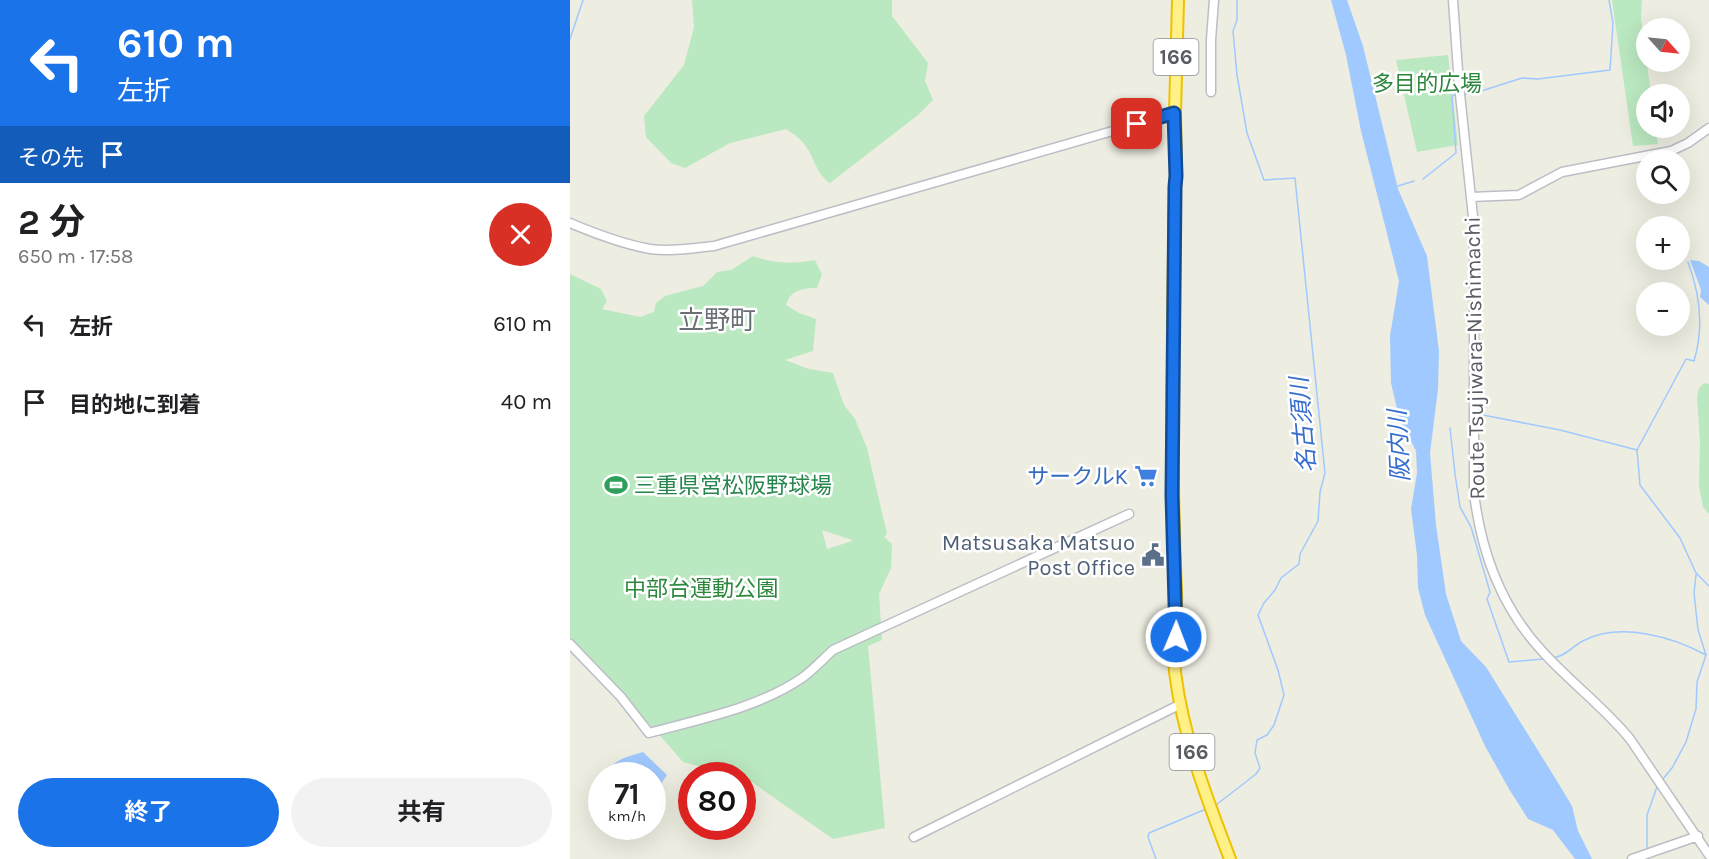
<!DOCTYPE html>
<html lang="ja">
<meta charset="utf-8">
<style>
body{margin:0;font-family:Karla,"Noto Sans JP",sans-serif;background:#f2f2f2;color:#202124;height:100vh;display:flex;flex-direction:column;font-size:22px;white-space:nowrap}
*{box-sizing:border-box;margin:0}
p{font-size:20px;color:#757577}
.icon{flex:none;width:33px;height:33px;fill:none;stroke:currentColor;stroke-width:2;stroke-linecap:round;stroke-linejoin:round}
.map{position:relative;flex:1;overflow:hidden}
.details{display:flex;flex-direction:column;background:#fff;width:570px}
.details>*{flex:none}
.banner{background:#1a73e8;color:#fff;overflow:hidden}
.needle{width:39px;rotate:117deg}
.buttons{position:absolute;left:1066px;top:18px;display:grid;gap:12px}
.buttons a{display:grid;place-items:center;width:54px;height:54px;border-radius:50%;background:#fff;box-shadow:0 6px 24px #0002;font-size:30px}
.speed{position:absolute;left:18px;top:762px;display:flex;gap:12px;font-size:30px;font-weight:700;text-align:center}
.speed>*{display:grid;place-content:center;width:78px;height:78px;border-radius:50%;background:#fff;box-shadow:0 6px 24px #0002;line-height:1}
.speed small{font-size:15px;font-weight:400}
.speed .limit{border:9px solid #d22;background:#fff;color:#111}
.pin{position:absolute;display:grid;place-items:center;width:51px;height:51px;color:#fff;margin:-26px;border-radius:12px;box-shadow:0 3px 9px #0006}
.me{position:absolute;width:66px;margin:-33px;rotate:1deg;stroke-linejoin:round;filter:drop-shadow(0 0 4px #0008)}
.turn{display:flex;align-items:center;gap:21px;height:126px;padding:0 18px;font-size:27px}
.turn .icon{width:78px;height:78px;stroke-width:2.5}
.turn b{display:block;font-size:42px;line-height:51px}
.then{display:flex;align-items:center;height:57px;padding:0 18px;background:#0003;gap:12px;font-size:22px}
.round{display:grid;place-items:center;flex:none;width:63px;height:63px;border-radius:32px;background:#f2f2f2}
.headline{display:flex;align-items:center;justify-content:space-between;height:102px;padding:0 18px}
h1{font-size:36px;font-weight:700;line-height:45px}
.cta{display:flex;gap:12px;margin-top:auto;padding:12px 18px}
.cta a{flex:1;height:69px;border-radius:36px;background:#1a73e8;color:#fff;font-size:24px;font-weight:700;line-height:69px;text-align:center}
.cta a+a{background:#f2f2f2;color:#202124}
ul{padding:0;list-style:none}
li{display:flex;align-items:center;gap:18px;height:78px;padding:0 18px}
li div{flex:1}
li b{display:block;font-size:22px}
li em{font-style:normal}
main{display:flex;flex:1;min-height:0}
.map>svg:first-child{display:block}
.green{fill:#bae8c0;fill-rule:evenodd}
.water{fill:#a0c9ff}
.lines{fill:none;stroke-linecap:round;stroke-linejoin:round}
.stream{stroke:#a0c9ff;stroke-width:1.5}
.secondary-casing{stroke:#bcbec6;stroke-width:11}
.highway-casing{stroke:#efc200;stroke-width:14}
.secondary{stroke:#fff;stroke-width:8}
.highway{stroke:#fff087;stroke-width:10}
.route-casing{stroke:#114b97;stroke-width:15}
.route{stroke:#1a73e8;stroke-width:10}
.labels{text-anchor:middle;stroke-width:5;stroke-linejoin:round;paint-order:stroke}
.shield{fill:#fff;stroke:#8b8d92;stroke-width:1.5}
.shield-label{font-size:21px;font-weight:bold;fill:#595c63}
.park-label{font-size:22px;fill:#2d873d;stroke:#fff}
.street-label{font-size:22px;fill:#595c63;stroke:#fff}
.shop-label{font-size:22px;fill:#366cbe;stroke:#fff;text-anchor:end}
.leisure-label{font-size:22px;fill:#27864d;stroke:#fff;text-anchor:start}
.service-label{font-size:22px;fill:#4e5e75;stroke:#fff;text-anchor:end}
.water-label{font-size:24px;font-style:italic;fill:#376ecd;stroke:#fff}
.quarter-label{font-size:26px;fill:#6a6e75;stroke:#fff}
</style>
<main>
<section class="details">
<div class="banner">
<div class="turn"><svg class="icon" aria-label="left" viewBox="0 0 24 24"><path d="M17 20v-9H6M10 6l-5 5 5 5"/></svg><div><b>610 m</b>左折</div></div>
<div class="then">その先<svg class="icon" aria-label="arrive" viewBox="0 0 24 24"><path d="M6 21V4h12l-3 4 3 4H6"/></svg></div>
</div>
<div class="headline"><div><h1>2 分</h1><p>650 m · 17:58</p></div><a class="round" style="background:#d93025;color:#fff"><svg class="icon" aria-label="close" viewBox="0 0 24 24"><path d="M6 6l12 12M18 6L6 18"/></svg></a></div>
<ul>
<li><svg class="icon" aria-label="left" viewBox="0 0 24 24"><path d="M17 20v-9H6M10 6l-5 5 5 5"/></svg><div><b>左折</b></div><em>610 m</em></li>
<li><svg class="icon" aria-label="arrive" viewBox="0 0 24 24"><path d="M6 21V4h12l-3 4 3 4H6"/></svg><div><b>目的地に到着</b></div><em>40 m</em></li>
</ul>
<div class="cta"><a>終了</a><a>共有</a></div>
</section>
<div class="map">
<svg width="1139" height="859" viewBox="0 0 1139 859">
<rect width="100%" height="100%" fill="#eeede1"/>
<path class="green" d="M122,0H322V16L358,63L355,81L363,100L348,115L260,183C247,175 245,160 237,148C232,140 224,134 216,129L160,143L115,168L101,163L76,137L74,116L114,65L124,27Z
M1042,0H1072L1071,18L1081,94H1077V128H1086L1088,144L1063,146Z
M878,55L888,145L847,152L826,60Z
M183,256C203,264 223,264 245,260L252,274L247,288C233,288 220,290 216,305L229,313L246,319L243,351L215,360L239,369L263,373L274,405L285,419L297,448L317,534L314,537L322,544L321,568L309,594L312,640L298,646L315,828L263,839L179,780L173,778L172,776L162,775L113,762L86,731L0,644V274L31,289L37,301L32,309L70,317L84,312L86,303L95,296L133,286L147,272L161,270ZM252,530L282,540V541L257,549Z
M1134,383L1139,384V514L1133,507L1129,486L1130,442L1127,397L1129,388Z"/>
<path class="water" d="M761,0H777L793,46L828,189L857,256L869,351L868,389L860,453L866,525L876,594L891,641L916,667L987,781L1002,806L1008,831L1022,859H1005L983,830L958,819L939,789L915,746L855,615L848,588L847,555L841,509L847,473L846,451L829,417L821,383L820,336L829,281L791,131L776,55Z
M1120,260L1129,261L1139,267V305L1130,297L1131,290Z
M73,752L97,775L88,788L83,787L82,776L36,775C43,759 57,757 73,752Z"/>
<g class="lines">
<path class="stream" d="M0,39L13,0
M893,94L905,93L952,78L968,79L1040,70L1043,23L1039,0
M853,179L886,153L882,96L885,95
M828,186L844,181
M1118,262C1130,294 1134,328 1124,361L1116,359L1067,450L1070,485L1110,538L1126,573L1139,586
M913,415L990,430L1067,450
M880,428L885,474L890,507L901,527L920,592L917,599L939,662L973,659
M983,658C997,656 1003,645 1015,640C1051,622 1103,637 1136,655
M1092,780L1102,768L1116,742L1126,709L1127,682L1136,655L1128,630L1124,593L1126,575
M646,805L686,774L690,768L685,753L687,740L697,735L704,725L714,695L708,670L688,615L694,603L705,590L711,578L729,564L730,554L748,521L750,492L755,473L725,178L694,180L677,133L667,75L663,31L667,20V0
M1077,849V815L1087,787
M586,859L578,837L579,833L636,809"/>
<g class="secondary-casing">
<path id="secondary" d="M883,0L889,85L904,226V493C911,551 931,607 972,651C1000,682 1034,707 1060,739L1139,855
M641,92V40L644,0
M901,197L949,195L992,172L1101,151L1118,143L1139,128
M0,223C26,234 52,244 80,249C100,252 124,248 144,246L605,113
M0,644L51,697L79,733C130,719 188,708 232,678C243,670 253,659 263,650L559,514
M344,837L611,704
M1062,859L1128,836"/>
</g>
<g class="highway-casing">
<path id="highway" d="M608,0L605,113L606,175L605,187C603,322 600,456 606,591C607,618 603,646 605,672C613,737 637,799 660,859"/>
</g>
<use href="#secondary" class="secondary"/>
<use href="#highway" class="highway"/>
</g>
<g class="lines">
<g class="route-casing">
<path id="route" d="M567,124L604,113L606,176L605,187L602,495L606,637"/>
</g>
<use href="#route" class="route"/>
</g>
<defs>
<g id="supermarket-bare" transform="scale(1.8)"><path d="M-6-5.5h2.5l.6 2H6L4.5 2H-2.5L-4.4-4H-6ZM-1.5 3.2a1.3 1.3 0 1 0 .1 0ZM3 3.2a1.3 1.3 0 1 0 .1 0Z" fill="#3f7fe0" stroke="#fff" stroke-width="2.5" paint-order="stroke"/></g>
<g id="stadium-bare" transform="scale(1.8)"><path d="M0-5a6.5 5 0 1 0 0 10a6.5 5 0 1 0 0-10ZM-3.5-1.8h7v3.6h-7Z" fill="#2e9e5b" stroke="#fff" stroke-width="2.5" paint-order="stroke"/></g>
<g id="civic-bare" transform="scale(1.8)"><path d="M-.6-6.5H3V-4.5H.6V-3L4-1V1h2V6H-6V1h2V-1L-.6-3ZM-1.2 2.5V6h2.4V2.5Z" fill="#5c6f8a" stroke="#fff" stroke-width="2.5" paint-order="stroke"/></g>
</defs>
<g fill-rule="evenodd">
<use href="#supermarket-bare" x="576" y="476"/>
<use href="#stadium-bare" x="46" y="485"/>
<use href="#civic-bare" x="583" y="555"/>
</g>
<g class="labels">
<g class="shield">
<rect x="583.5" y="39" width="45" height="36" rx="4.5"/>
<rect x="599.5" y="734" width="45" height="36" rx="4.5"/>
</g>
<g class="shield-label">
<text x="606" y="64">166</text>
<text x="622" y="759">166</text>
</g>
<g class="park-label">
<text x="857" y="91">多目的広場</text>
<text x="131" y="596">中部台運動公園</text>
</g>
<g class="street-label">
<text transform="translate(904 358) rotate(-91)" y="8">Route Tsujiwara-Nishimachi</text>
</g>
<g class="shop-label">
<text x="558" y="484">サークルK</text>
</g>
<g class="leisure-label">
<text x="64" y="493">三重県営松阪野球場</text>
</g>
<g class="service-label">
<text x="565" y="550">Matsusaka Matsuo<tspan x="565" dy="25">Post Office</tspan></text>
</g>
<g class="water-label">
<text transform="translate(733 425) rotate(-95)" y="8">名古須川</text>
<text transform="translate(829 446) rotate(-93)" y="8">阪内川</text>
</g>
<g class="quarter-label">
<text x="147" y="329">立野町</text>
</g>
</g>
</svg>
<div class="buttons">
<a><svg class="needle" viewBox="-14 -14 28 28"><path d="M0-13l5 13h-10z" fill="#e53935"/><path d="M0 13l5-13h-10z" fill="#757577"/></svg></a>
<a><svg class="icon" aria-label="sound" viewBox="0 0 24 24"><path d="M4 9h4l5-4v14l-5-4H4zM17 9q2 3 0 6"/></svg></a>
<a><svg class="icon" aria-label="search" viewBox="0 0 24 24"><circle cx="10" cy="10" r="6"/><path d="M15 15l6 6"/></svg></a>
<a>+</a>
<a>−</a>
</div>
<div class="speed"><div>71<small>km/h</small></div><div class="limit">80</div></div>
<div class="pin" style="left:567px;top:124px;background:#d93025"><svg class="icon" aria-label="arrive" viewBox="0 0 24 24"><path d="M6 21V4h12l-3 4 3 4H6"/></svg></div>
<svg class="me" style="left:606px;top:637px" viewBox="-20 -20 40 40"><circle r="17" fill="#1a73e8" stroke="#fff" stroke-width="3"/><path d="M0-11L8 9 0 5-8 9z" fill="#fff"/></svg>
</div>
</main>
